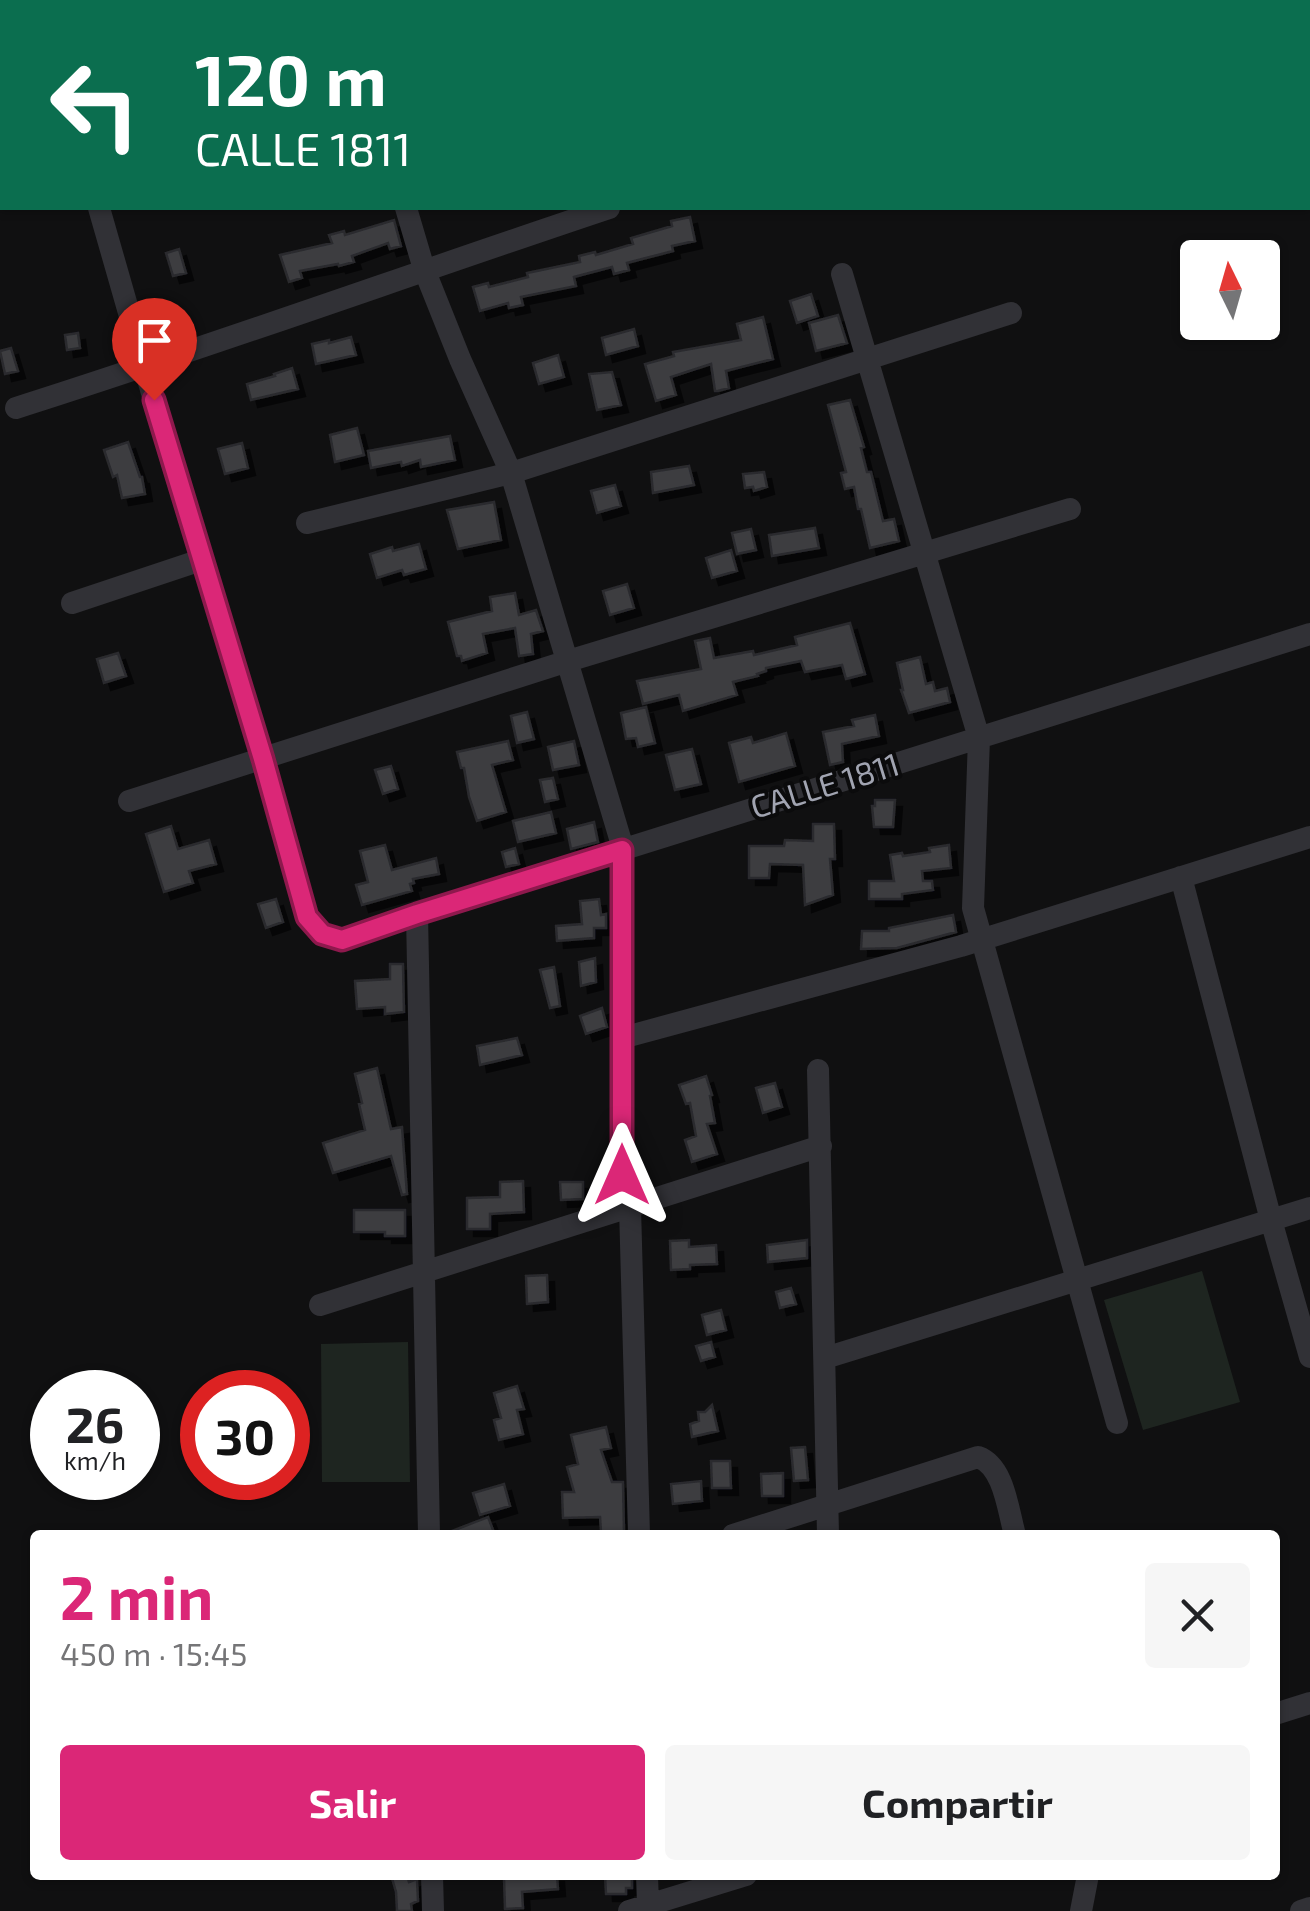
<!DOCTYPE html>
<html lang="es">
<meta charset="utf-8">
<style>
body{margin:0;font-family:"Exo 2",sans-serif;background:#f6f6f6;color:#202124;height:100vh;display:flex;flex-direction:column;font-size:38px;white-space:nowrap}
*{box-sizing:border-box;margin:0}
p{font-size:32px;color:#757577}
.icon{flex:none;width:55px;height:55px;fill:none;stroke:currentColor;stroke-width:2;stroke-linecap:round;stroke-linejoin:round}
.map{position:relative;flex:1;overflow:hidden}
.drawer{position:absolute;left:30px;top:1530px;width:1250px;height:350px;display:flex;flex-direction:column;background:#fff;border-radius:10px;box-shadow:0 2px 8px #0004}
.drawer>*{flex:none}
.hud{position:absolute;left:0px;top:0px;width:1310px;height:210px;box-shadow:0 2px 8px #0004;background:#0b6e4f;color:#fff;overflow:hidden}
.needle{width:65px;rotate:355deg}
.fabs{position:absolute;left:1180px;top:240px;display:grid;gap:20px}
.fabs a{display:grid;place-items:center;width:100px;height:100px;border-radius:10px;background:#fff;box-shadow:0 2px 8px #0004;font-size:50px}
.speed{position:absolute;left:30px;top:1370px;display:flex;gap:20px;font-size:50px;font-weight:700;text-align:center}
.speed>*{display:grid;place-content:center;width:130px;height:130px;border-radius:50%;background:#fff;box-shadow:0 2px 8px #0004;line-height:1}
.speed small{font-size:25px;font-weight:400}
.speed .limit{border:15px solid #d22;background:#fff;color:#111}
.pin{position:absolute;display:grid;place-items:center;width:85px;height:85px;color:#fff;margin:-102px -42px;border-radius:50% 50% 50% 0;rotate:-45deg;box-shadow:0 0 10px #0007}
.pin .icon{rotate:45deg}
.me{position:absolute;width:110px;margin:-55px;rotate:0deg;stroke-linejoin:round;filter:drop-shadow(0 0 8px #0008)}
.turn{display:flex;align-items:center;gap:35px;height:210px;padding:0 30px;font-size:45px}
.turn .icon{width:130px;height:130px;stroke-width:2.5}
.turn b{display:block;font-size:70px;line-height:85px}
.round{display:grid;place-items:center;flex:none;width:105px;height:105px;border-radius:10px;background:#f6f6f6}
.headline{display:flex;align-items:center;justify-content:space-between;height:170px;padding:0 30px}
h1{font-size:60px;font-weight:700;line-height:75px;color:#db2777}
.primary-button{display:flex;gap:20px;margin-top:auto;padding:20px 30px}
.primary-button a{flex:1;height:115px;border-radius:10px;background:#db2777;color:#fff;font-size:40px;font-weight:700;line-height:115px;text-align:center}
.primary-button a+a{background:#f6f6f6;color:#202124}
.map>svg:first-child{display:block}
.green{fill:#1e2520}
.building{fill:#3c3d41;stroke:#2a2a2d;stroke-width:2.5;filter:url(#shadow)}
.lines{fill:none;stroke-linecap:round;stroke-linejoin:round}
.minor{stroke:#313136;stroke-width:22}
.route-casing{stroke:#8e194d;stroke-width:25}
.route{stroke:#db2777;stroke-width:18}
.labels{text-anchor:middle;stroke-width:8;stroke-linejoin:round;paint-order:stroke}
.street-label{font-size:32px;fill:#a1a4b1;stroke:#0b0b0c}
</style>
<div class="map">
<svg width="1310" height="1911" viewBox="0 0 1310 1911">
<defs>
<filter id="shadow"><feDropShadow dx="7" dy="7" stdDeviation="0" flood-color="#0009"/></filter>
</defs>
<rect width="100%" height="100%" fill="#101011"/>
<path class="green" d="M1202,1271L1240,1402L1143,1430L1104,1300Z
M408,1342L410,1482H322L321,1344Z"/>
<path class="building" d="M690,217L695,241L672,246L673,251L627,263L629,270L614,274L612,267L574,277L576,286L521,297L523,305L509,308L508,303L480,311L473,287L488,283L489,287L528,277L527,273L580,262L579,256L595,252L596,255L633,244L631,238L672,226L671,221Z
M394,220L401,246L390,249L388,243L352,256L354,262L339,266L338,264L300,271L302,278L289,282L280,255L332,243L329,235L344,231L345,235Z
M179,249L186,273L173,276L166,253Z
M811,294L818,316L797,323L790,301Z
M838,315L847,343L816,351L809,323Z
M763,317L773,359L726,371L729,388L718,391H715L711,364L671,377L676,395L656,401L645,364L674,356L673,352L741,340L737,324Z
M634,329L638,346L606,355L602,338Z
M78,333L80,348L67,350L65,335Z
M351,337L356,355L316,364L312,344L329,340V343Z
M11,348L18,371L5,374L0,351Z
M558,355L564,377L539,384L533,363Z
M292,368L298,389L251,400L247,384L275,376L274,374Z
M612,372L621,405L597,410L589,374Z
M850,400L864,447L861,448L867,472H871L883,521L894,519L899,541L870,548L861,509H858L854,487L845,489L841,473L846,472L828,405Z
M357,428L364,455L335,462L330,435Z
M450,436L455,460L421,467L420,460L402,466L401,462L371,468L368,451Z
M128,442L140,477H142L145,494L122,498L117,475L113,477L104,450Z
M242,443L248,468L225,474L218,449Z
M689,466L694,485L653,493L651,472Z
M764,472L767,487L754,491L753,487L745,488L743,474Z
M615,485L621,506L597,513L591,491Z
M494,502L501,540L458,549L447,510Z
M815,528L819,548L772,556L769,535Z
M751,529L756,550L737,554L732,533Z
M419,544L426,569L404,575L402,570L377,578L370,554L392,547L393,551Z
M731,550L737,571L712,578L706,558Z
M627,584L634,608L610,615L603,591Z
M515,593L519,615L536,610L543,631L531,634L533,654L519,656L515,628L483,634L487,653L462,661L461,656H457L448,622L492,611L490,597Z
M850,623L865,674L846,679L842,665L805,672L801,661L766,668V671L757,674L758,676L733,682L737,695L683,711L679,695L643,704L637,681L701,669L695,641L710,638L714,658L753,651L754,655L797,645L795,637Z
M118,653L126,676L104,683L97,659Z
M920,657L926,684L933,682L935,691L947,688L950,702L909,713L901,690H903L897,663Z
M646,707L655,743L638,747L636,738L626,739L621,713Z
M527,712L534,739L517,743L511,716Z
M875,715L879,736L842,744L843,762L830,765L823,732L854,726L852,720Z
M786,733L795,766L739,782L729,743L751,737L753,743Z
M508,741L513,760L492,765L506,812L477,821L469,797L464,768H461L457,752Z
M574,741L579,765L553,770L548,747Z
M692,749L701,784L675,790L666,755Z
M391,766L398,789L383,794L375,770Z
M553,778L558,799L545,802L540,780Z
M875,800H895L893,827H874L872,806H875Z
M551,812L556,833L518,842L513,821Z
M594,822L598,842L571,849L567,829Z
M813,824H834L835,859H830L833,895L805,905L803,865L770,864L769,878H749V846H784L785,840L813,841Z
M171,826L178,849L209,840L216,864L189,871L193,883L164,892L146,834Z
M385,845L392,870L436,858L439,874L413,879L414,883L410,884L412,891L362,905L356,885L368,882L360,851Z
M949,845L951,868L922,871L923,881H932L933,890L902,894V899H869V881H894L890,855L902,853L903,856L930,852L929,848Z
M515,848L519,864L506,867L502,852Z
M276,899L283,922L266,928L258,904Z
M599,899L601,915L606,914V928H594V938L557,941L556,926L582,924L580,901Z
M953,915L956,932L897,948L861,949L862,931H889V928Z
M595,958L596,982L581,986L579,962Z
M390,964H403L404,1012L385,1014V1007L357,1009L355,981L390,979Z
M554,967L560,1006L550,1008L540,970Z
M602,1008L607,1027L586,1034L580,1016Z
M517,1038L522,1055L480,1065L477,1046Z
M377,1068L391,1129L402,1127L407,1194L402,1195L391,1156L333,1173L323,1143L365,1130L359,1104L362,1103L355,1074Z
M706,1076L712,1095L710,1096L715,1123L707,1124L717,1154L692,1162L685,1140L696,1136L690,1103L686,1104L679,1085Z
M775,1083L782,1107L763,1113L756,1088Z
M523,1181L524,1212L490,1214V1229H467V1198L500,1197V1182Z
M560,1182H583V1199L561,1200Z
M354,1210H405V1236H385V1232H354Z
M689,1240V1247L716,1245L717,1264L690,1265V1269L671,1270L670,1241Z
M807,1240V1258L768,1262L767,1245Z
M547,1275L548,1302L527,1304L526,1276Z
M791,1288L796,1304L780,1308L776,1292Z
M721,1310L726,1330L707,1335L702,1315Z
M711,1342L715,1357L701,1361L696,1346Z
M517,1386L524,1409L517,1410L523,1434L499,1440L494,1420L501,1418L494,1393Z
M712,1405L718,1431L692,1437L690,1424L699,1421L698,1412H705Z
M606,1427L611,1448L601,1450L612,1482H623L624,1531L601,1532L600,1517L563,1518L562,1492H574L567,1467L578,1464L571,1435Z
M805,1447L808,1480L794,1481L791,1448Z
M711,1461H730L731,1488H712Z
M783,1473V1496H762L761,1474Z
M701,1481L702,1501L673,1504L671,1484Z
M504,1484L510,1506L480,1515L473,1493Z
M488,1517L495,1535H444V1534Z
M391,1875H407L409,1882L417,1879L418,1901L411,1904L412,1911H397L396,1892Z
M534,1875H557L558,1889L522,1892L523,1908L505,1909L504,1878Z
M605,1875H632V1888H626V1894H606Z"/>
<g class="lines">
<path class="minor" d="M346,0L347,2
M584,2L591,0
M99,208L172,463L263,759L307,917L321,934L342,940L417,914L1310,634
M406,208L424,269L460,359L511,473L622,845V1210
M842,274L979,738L973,908L1117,1423
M16,408C215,345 411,274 609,208
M307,523L511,473L1011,313
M72,603L201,560
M129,801L568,661L1070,509
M1181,877L1271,1220L1310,1357
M417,914L429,1535
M622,1038L961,946L1310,837
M818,1070L828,1535
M630,1207L639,1535
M320,1305L821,1146
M825,1358L1310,1208
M733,1535L978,1457C1004,1466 1008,1510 1015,1535
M1275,1714L1310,1703
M432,1875L433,1911
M647,1875L648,1905
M629,1911L746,1875
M1081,1911L1088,1875
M1301,1911L1310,1908"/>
</g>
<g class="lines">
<g class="route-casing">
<path id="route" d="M154,400L263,759L307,917L322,934L342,940L417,914L622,850V1175"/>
</g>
<use href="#route" class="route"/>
</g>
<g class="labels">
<g class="street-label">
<text transform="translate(825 786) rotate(-17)" y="11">CALLE 1811</text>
</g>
</g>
</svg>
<div class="fabs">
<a><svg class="needle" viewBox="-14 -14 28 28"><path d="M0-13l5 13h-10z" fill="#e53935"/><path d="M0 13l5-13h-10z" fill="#757577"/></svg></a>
</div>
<div class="speed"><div>26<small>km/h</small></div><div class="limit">30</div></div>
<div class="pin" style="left:154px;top:400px;background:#d93025"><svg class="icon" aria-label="arrive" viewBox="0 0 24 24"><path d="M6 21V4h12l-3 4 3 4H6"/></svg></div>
<svg class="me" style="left:622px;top:1175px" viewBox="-20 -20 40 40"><path d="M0-17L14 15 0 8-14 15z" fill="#db2777" stroke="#fff" stroke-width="4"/></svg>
<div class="hud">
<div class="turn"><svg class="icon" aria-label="left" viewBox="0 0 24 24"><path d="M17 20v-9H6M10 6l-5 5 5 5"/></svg><div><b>120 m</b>CALLE 1811</div></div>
</div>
<section class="drawer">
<div class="headline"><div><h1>2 min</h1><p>450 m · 15:45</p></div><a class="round"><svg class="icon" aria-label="close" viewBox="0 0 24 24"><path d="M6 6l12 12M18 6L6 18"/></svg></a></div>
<div class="primary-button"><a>Salir</a><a>Compartir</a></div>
</section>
</div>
